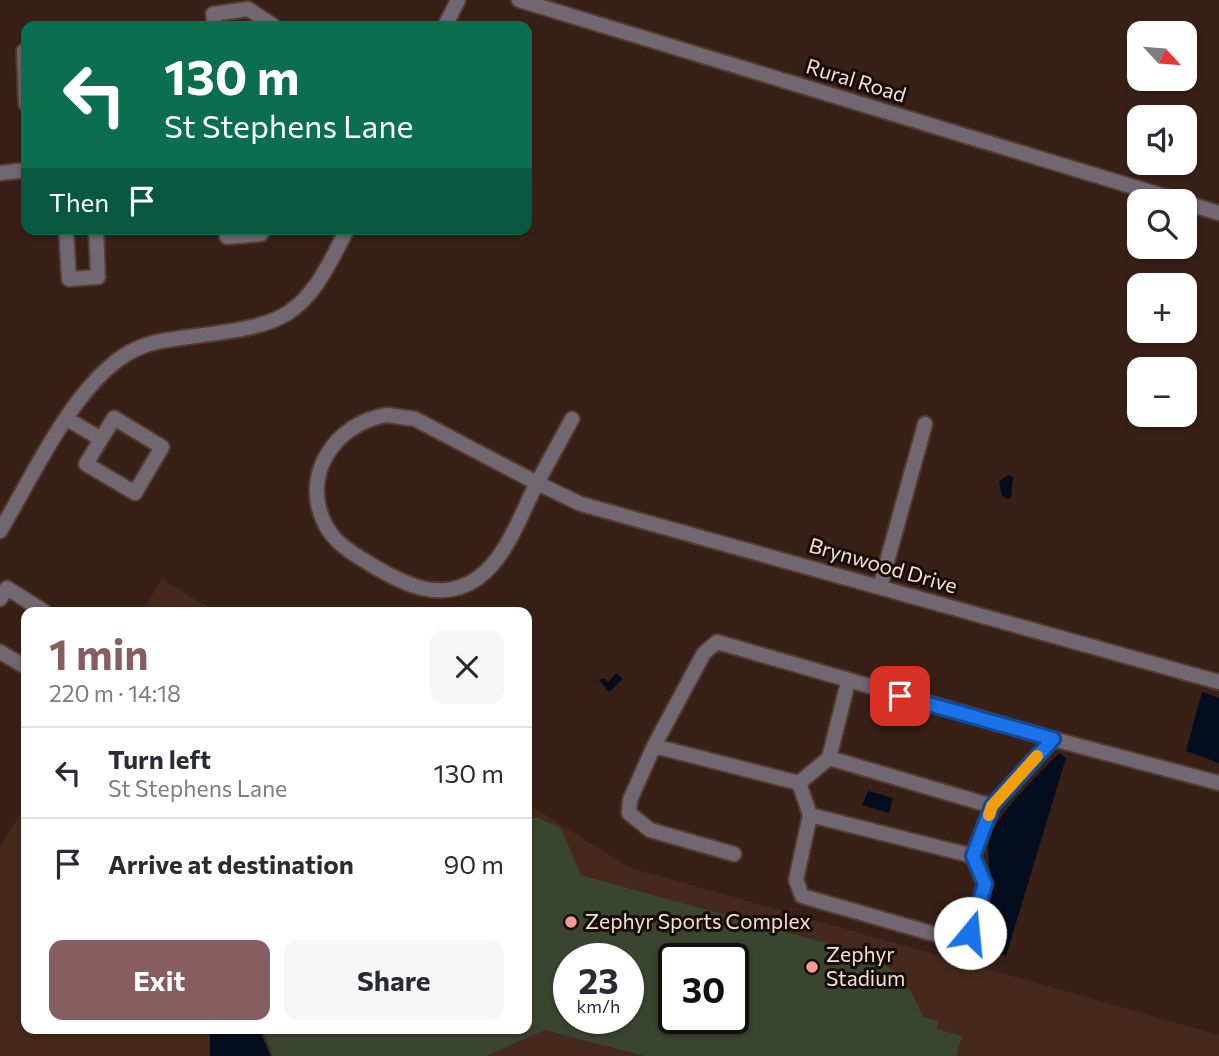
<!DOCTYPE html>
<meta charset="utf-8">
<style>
body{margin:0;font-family:Commissioner,sans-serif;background:#f7f7f7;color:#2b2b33;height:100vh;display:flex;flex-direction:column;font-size:26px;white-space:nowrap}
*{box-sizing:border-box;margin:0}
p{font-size:23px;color:#7c7c81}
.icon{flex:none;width:38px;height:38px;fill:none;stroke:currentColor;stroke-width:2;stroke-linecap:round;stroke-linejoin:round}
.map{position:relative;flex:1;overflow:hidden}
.side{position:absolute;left:21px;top:607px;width:511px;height:427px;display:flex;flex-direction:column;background:#fff;border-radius:14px;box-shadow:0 2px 5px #0004}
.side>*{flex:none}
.top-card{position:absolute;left:21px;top:21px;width:511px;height:214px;border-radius:14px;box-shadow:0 2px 5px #0004;background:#0b6e4f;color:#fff;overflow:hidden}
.needle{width:46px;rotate:116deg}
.tools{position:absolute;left:1127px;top:21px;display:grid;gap:14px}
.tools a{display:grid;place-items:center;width:70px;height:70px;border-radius:14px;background:#fff;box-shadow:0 2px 5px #0004;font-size:35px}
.speed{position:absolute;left:553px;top:943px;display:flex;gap:14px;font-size:35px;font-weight:700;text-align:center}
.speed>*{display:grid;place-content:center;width:91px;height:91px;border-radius:50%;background:#fff;box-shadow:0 2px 5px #0004;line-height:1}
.speed small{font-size:18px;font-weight:400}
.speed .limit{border:4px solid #111;border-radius:10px;background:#fff;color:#111}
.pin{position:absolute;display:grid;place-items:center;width:60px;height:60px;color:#fff;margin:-30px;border-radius:14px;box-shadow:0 4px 10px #0006}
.me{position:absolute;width:77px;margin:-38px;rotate:17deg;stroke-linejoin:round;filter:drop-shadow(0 0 5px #0008)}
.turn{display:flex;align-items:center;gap:24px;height:147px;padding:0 28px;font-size:32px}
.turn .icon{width:91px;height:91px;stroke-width:2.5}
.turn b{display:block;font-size:49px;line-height:60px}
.then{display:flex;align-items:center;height:66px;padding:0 28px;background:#0003;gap:14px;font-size:26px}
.round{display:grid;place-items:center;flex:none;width:74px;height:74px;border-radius:14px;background:#f7f7f7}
.head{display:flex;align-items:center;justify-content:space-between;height:119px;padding:0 28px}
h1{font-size:42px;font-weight:700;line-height:52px;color:#865d60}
.button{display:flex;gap:14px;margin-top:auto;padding:14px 28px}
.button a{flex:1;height:80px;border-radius:14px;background:#865d60;color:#fff;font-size:28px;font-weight:700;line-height:80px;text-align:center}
.button a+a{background:#f7f7f7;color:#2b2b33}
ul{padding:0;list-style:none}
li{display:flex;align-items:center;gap:21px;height:91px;padding:0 28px;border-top:2px solid #e1e1e2}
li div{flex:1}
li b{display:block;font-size:26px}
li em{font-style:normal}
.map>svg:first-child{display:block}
.built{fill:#46281c;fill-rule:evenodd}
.green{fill:#3a4530;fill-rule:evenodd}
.water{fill:#030d1e}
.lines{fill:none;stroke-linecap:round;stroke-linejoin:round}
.street-casing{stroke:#533b32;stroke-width:18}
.street{stroke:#706770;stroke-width:14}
.route-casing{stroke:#114b97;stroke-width:18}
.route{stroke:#1a73e8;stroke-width:12}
.slow{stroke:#f59e0b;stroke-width:12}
.poi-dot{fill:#f59b97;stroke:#180d09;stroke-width:2.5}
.labels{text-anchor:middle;stroke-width:6;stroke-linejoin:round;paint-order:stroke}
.street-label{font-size:21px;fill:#f2e1da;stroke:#180d09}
.poi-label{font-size:21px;fill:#f2e1da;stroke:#180d09;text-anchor:start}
</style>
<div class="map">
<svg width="1219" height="1056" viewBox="0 0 1219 1056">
<rect width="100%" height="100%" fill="#392017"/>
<path class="built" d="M162,579L216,612H142Z
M26,804V1029H527V804L631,868L1219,1035V1056H0V847ZM569,959H628V1018H569ZM674,959H733V1018H674Z"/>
<path class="green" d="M536,817L561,828L581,875L865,954C900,970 908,982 923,1017L938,1021L937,1029L962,1036L956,1056H645L545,1030L485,1056H273L262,1029H527V820ZM628,959V1018H569V959ZM674,959H733V1018H674Z"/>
<path class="water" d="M1008,475L1013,477L1011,498L1007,499L1002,496L999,482Z
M617,673L623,679L609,692L599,680L604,678L608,682Z
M1202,692L1219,698V763L1186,751Z
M1059,753L1066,758L1006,956L983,949L973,941C984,930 993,902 992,885C991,871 986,857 989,842C994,815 1040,774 1059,753Z
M868,791L893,798L889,813L862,805Z
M210,1029H259L271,1056H210Z"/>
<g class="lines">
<g class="street-casing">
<path id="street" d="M519,0L1180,201
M215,26L213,14L248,9L274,26
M445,26L458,0
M26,51H24L26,104
M0,173L26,170
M1185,203L1219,213
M66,229L69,279L98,277L96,229
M226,229L227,237L261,234V229
M387,415L415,419L537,483C521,514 507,557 478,578C441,604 403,584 370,564C352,553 336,544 326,526C299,476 335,423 387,415Z
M67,419L101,439L86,464L135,493L162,447L114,418L101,439
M572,419L537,483L581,504L1219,682
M0,531C33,476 70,393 122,357C142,343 164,340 188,337C287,324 302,322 347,229
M880,587L925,424
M0,599L7,588L45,612
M717,642L1053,739L992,806L973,856L985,884L970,933L962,942L802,896L796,880L810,815L799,783L654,746L704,653Z
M0,652L26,667
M848,682L829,758L992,806
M1053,739L1219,783
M654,746L630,800L629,813L650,830L734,854
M799,783L829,758
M810,815L973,856"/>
</g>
<use href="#street" class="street"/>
</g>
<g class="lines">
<g class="route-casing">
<path id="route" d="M900,696L1053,739L992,806L973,856L985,884L970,933"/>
</g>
<use href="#route" class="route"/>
<path class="slow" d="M989,815L992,806L1037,756"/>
</g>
<g class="poi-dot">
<circle cx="571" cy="922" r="7"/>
<circle cx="812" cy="967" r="7"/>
</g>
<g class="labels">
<g class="street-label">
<text transform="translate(856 81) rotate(17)" y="7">Rural Road</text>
<text transform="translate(883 566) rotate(16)" y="7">Brynwood Drive</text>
</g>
<g class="poi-label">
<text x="585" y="929">Zephyr Sports Complex</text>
<text x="826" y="962">Zephyr<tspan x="826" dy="24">Stadium</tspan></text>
</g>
</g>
</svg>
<div class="tools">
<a><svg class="needle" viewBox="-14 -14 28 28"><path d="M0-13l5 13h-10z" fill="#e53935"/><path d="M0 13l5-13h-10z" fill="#7c7c81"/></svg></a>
<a><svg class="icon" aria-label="sound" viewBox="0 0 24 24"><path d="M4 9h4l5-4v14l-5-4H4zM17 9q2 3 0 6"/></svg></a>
<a><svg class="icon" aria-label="search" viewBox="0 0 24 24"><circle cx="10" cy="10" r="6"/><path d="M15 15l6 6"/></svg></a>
<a>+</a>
<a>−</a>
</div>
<div class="speed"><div>23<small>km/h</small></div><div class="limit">30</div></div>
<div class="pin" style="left:900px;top:696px;background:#d93025"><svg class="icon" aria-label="arrive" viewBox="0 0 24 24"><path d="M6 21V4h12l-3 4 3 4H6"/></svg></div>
<svg class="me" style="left:970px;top:933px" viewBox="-20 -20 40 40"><circle r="19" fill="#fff"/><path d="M0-13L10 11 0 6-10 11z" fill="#1a73e8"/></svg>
<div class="top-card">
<div class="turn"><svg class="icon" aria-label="left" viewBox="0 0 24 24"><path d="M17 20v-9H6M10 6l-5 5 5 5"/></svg><div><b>130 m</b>St Stephens Lane</div></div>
<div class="then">Then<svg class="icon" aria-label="arrive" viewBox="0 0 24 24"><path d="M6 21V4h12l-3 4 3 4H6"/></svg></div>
</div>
<section class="side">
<div class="head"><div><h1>1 min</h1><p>220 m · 14:18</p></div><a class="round"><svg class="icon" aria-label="close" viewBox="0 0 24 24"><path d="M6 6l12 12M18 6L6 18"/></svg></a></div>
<ul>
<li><svg class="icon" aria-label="left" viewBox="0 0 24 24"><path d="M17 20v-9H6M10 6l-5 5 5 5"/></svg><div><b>Turn left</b><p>St Stephens Lane</p></div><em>130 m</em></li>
<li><svg class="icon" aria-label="arrive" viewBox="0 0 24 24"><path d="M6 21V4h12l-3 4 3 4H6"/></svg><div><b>Arrive at destination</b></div><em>90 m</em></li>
</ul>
<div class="button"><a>Exit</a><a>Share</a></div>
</section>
</div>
